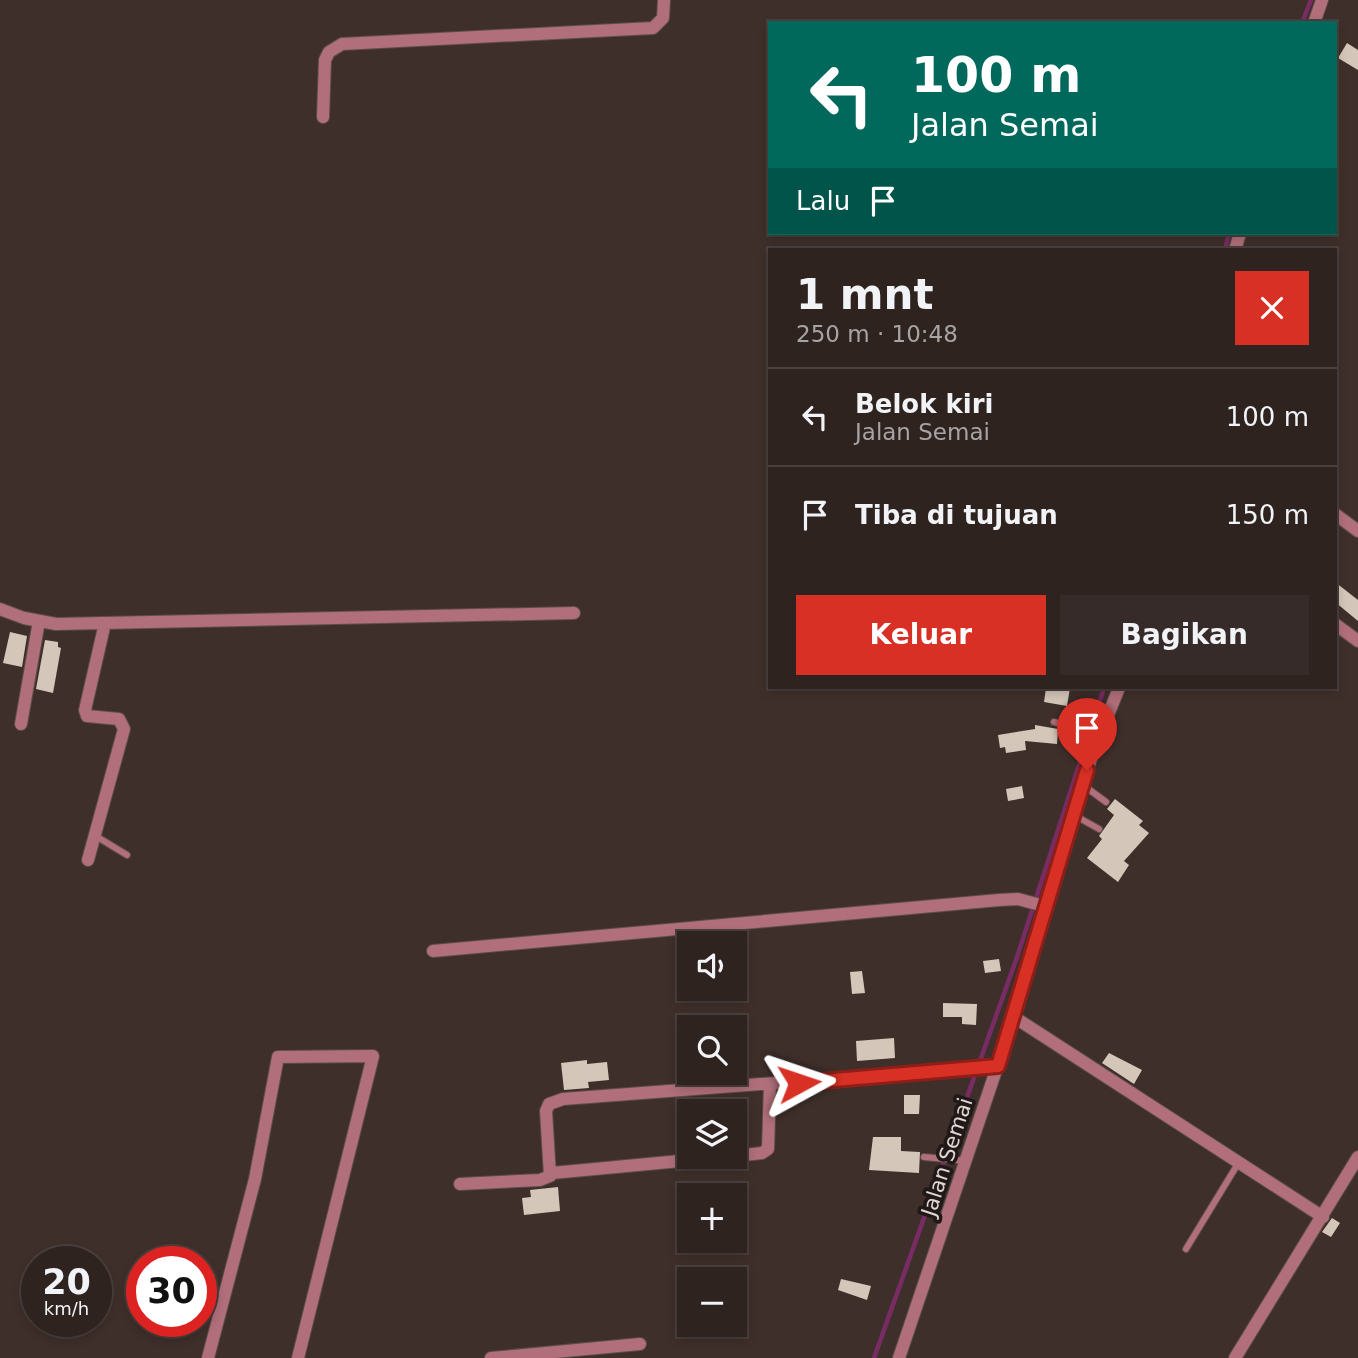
<!DOCTYPE html>
<html lang="id">
<meta charset="utf-8">
<style>
body{margin:0;font-family:"DejaVu Sans",sans-serif;background:#372b29;color:#f1f3f6;height:100vh;display:flex;flex-direction:column;font-size:26px;white-space:nowrap}
*{box-sizing:border-box;margin:0}
p{font-size:23px;color:#a7a4a5}
.icon{flex:none;width:38px;height:38px;fill:none;stroke:currentColor;stroke-width:2;stroke-linecap:round;stroke-linejoin:round}
.map{position:relative;flex:1;overflow:hidden}
.details{position:absolute;left:768px;top:248px;width:569px;height:441px;display:flex;flex-direction:column;background:#2f2320;border-radius:0px;box-shadow:0 4px 10px #0003,0 0 0 2px #4a403e}
.details>*{flex:none}
.guide{position:absolute;left:768px;top:21px;width:569px;height:214px;border-radius:0px;box-shadow:0 4px 10px #0003,0 0 0 2px #4a403e;background:#00695c;color:#fff;overflow:hidden}
.tools{position:absolute;left:677px;top:931px;display:grid;gap:14px}
.tools a{display:grid;place-items:center;width:70px;height:70px;border-radius:0px;background:#2f2320;box-shadow:0 4px 10px #0003,0 0 0 2px #4a403e;font-size:35px}
.speed{position:absolute;left:21px;top:1246px;display:flex;gap:14px;font-size:35px;font-weight:700;text-align:center}
.speed>*{display:grid;place-content:center;width:91px;height:91px;border-radius:50%;background:#2f2320;box-shadow:0 4px 10px #0003,0 0 0 2px #4a403e;line-height:1}
.speed small{font-size:18px;font-weight:400}
.speed .limit{border:10px solid #d22;background:#fff;color:#111}
.pin{position:absolute;display:grid;place-items:center;width:60px;height:60px;color:#fff;margin:-72px -30px;border-radius:50% 50% 50% 0;rotate:-45deg;box-shadow:0 0 7px #0007}
.pin .icon{rotate:45deg}
.me{position:absolute;width:77px;margin:-38px;rotate:85deg;stroke-linejoin:round;filter:drop-shadow(0 0 5px #0008)}
.turn{display:flex;align-items:center;gap:24px;height:147px;padding:0 28px;font-size:32px}
.turn .icon{width:91px;height:91px;stroke-width:2.5}
.turn b{display:block;font-size:49px;line-height:60px}
.then{display:flex;align-items:center;height:66px;padding:0 28px;background:#0003;gap:14px;font-size:26px}
.round{display:grid;place-items:center;flex:none;width:74px;height:74px;border-radius:0px;background:#372b29}
.summary{display:flex;align-items:center;justify-content:space-between;height:119px;padding:0 28px}
h1{font-size:42px;font-weight:800;line-height:52px}
.cta{display:flex;gap:14px;margin-top:auto;padding:14px 28px}
.cta a{flex:1;height:80px;border-radius:0px;background:#d93025;color:#fff;font-size:28px;font-weight:800;line-height:80px;text-align:center}
.cta a+a{background:#372b29;color:#f1f3f6}
ul{padding:0;list-style:none}
li{display:flex;align-items:center;gap:21px;height:98px;padding:0 28px;border-top:2px solid #4a403e}
li div{flex:1}
li b{display:block;font-size:26px}
li em{font-style:normal}
.map>svg:first-child{display:block}
.lines{fill:none;stroke-linecap:round;stroke-linejoin:round}
.stream{stroke:#792c64;stroke-width:4.5}
.building{fill:#d4c6b9}
.lane-casing{stroke:#5c4d49;stroke-width:8}
.street-casing{stroke:#5c4d49;stroke-width:14}
.lane{stroke:#b06f7a;stroke-width:6}
.street{stroke:#b06f7a;stroke-width:12}
.route-casing{stroke:#8d1f18;stroke-width:18}
.route{stroke:#d93025;stroke-width:12}
.labels{text-anchor:middle;stroke-width:7;stroke-linejoin:round;paint-order:stroke}
.street-label{font-size:21px;fill:#e0d6d3;stroke:#201917}
</style>
<div class="map">
<svg width="1358" height="1358" viewBox="0 0 1358 1358">
<rect width="100%" height="100%" fill="#3f2f2b"/>
<g class="lines">
<path class="stream" d="M1302,23L1311,0
M1225,250L1229,233
M874,1358L1016,960L1104,688"/>
</g>
<path class="building" d="M1347,43L1358,50V70L1338,58Z
M1335,582L1358,600V621L1335,602Z
M10,632L27,636L22,667L3,663Z
M45,640L58,642V647L61,648L53,693L36,689Z
M1046,688H1070L1067,706L1044,702Z
M1035,725L1058,729L1057,744L1025,741L1026,750L1006,753L1005,747L1000,748L998,735L1035,729Z
M1022,786L1024,798L1008,801L1006,789Z
M1115,799L1143,821L1139,825L1149,833L1124,861L1129,865L1118,882L1087,858L1102,839L1099,836L1114,815L1107,809Z
M999,959L1001,971L985,973L983,961Z
M862,971L865,993L852,994L850,972Z
M943,1003L977,1004L976,1025L962,1024V1017H943Z
M894,1038L895,1058L857,1061L856,1041Z
M1109,1053L1142,1070L1134,1084L1102,1063Z
M587,1060V1064L607,1062L609,1080L588,1082L589,1088L564,1090L561,1063Z
M904,1095H920L919,1114H904Z
M725,1098L726,1111H706L705,1099Z
M873,1137H901V1151L920,1152L919,1173L869,1170Z
M558,1187L560,1211L524,1215L522,1198L531,1197L530,1190Z
M1332,1218L1340,1223L1331,1237L1322,1232Z
M841,1279L871,1286L867,1300L838,1290Z"/>
<g class="lines">
<g class="lane-casing">
<path id="lane" d="M1054,722L1099,735
M1083,785L1106,802
M1074,815L1099,829
M94,835L127,855
M924,1157L967,1161
M1186,1249L1239,1162"/>
</g>
<g class="street-casing">
<path id="street" d="M1314,23L1322,0
M323,117L325,60L329,52L342,44L653,28L663,18L664,0
M1235,250L1240,233
M1335,514L1358,531
M0,609L24,618L56,624L574,613
M1335,624L1358,641
M21,724L39,621
M88,860L124,729L119,719L87,716L85,710L105,623
M433,951L999,900L1018,899L1048,907
M1014,1017L1323,1217
M735,1156L762,1153L768,1149L770,1084
M552,1173L723,1157
M460,1184L540,1180L550,1176L546,1111L549,1104L563,1099L998,1066
M208,1358L255,1179L278,1057L373,1056L298,1358
M491,1358L640,1344
M899,1358L1014,1017L1092,755L1119,688
M1235,1358L1358,1157"/>
</g>
<use href="#lane" class="lane"/>
<use href="#street" class="street"/>
</g>
<g class="lines">
<g class="route-casing">
<path id="route" d="M799,1083L998,1066L1087,770"/>
</g>
<use href="#route" class="route"/>
</g>
<g class="labels">
<g class="street-label">
<text transform="translate(947 1157) rotate(-72)" y="7">Jalan Semai</text>
</g>
</g>
</svg>
<div class="tools">
<a><svg class="icon" aria-label="sound" viewBox="0 0 24 24"><path d="M4 9h4l5-4v14l-5-4H4zM17 9q2 3 0 6"/></svg></a>
<a><svg class="icon" aria-label="search" viewBox="0 0 24 24"><circle cx="10" cy="10" r="6"/><path d="M15 15l6 6"/></svg></a>
<a><svg class="icon" aria-label="layers" viewBox="0 0 24 24"><path d="M12 4l9 5-9 5-9-5zM3 14l9 5 9-5"/></svg></a>
<a>+</a>
<a>−</a>
</div>
<div class="speed"><div>20<small>km/h</small></div><div class="limit">30</div></div>
<div class="pin" style="left:1087px;top:770px;background:#d93025"><svg class="icon" aria-label="arrive" viewBox="0 0 24 24"><path d="M6 21V4h12l-3 4 3 4H6"/></svg></div>
<svg class="me" style="left:799px;top:1083px" viewBox="-20 -20 40 40"><path d="M0-17L14 15 0 8-14 15z" fill="#d93025" stroke="#fff" stroke-width="4"/></svg>
<div class="guide">
<div class="turn"><svg class="icon" aria-label="left" viewBox="0 0 24 24"><path d="M17 20v-9H6M10 6l-5 5 5 5"/></svg><div><b>100 m</b>Jalan Semai</div></div>
<div class="then">Lalu<svg class="icon" aria-label="arrive" viewBox="0 0 24 24"><path d="M6 21V4h12l-3 4 3 4H6"/></svg></div>
</div>
<section class="details">
<div class="summary"><div><h1>1 mnt</h1><p>250 m · 10:48</p></div><a class="round" style="background:#d93025;color:#fff"><svg class="icon" aria-label="close" viewBox="0 0 24 24"><path d="M6 6l12 12M18 6L6 18"/></svg></a></div>
<ul>
<li><svg class="icon" aria-label="left" viewBox="0 0 24 24"><path d="M17 20v-9H6M10 6l-5 5 5 5"/></svg><div><b>Belok kiri</b><p>Jalan Semai</p></div><em>100 m</em></li>
<li><svg class="icon" aria-label="arrive" viewBox="0 0 24 24"><path d="M6 21V4h12l-3 4 3 4H6"/></svg><div><b>Tiba di tujuan</b></div><em>150 m</em></li>
</ul>
<div class="cta"><a>Keluar</a><a>Bagikan</a></div>
</section>
</div>
